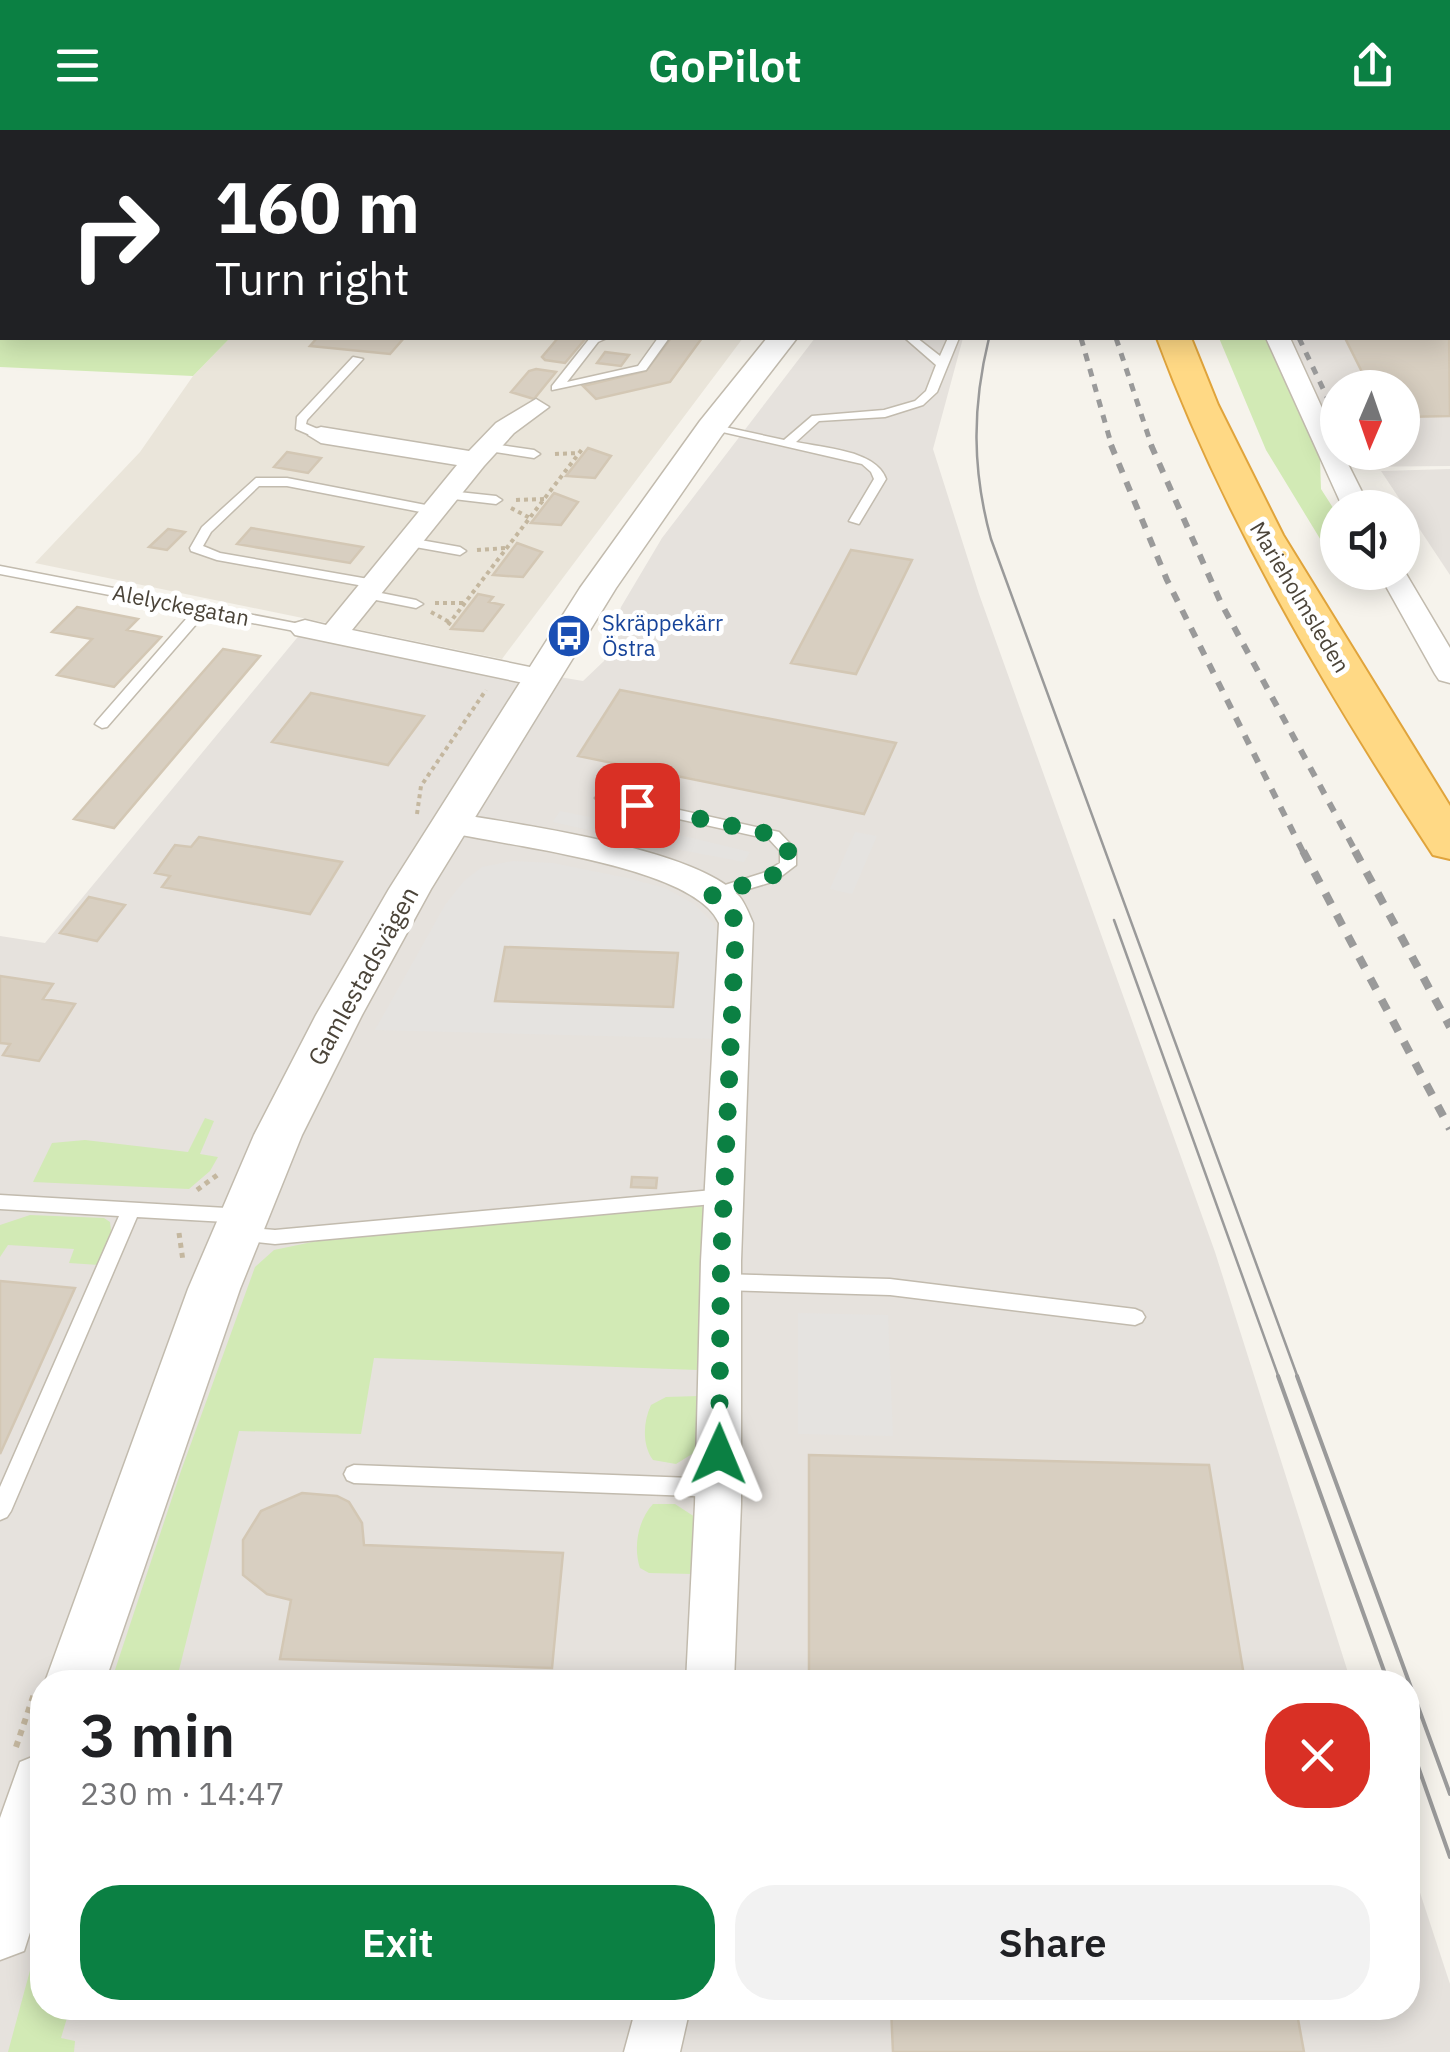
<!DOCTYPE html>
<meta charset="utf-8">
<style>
body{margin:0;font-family:"IBM Plex Sans",sans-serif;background:#f2f2f2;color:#202124;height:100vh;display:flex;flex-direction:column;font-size:38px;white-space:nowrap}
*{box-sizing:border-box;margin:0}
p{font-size:32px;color:#757577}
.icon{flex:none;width:55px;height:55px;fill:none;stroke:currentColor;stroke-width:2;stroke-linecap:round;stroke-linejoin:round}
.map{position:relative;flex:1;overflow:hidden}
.details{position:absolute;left:30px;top:1540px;width:1390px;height:350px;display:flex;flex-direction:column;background:#fff;border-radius:40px;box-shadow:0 5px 25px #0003}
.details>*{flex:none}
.top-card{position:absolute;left:0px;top:0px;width:1450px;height:210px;box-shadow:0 5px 25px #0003;background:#202124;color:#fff;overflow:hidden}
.needle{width:65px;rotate:182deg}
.fabs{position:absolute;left:1320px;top:240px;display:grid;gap:20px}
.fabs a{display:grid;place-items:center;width:100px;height:100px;border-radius:50%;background:#fff;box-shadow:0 5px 25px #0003;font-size:50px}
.pin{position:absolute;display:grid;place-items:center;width:85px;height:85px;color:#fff;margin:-42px;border-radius:20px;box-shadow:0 5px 15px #0006}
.me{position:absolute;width:110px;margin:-55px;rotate:1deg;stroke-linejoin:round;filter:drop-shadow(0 0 8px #0008)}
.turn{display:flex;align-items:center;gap:35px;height:210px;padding:0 50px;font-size:45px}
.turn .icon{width:130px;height:130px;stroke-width:2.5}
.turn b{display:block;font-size:70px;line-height:85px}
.round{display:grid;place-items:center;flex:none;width:105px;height:105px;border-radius:40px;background:#f2f2f2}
.head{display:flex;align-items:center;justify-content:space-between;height:170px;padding:0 50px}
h1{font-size:60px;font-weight:600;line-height:75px}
.cta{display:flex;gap:20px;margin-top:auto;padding:20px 50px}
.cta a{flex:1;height:115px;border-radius:40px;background:#0b8043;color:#fff;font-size:40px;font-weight:600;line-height:115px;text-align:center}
.cta a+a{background:#f2f2f2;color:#202124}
header{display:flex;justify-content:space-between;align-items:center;height:130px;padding:0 50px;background:#0b8043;color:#fff;font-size:45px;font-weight:600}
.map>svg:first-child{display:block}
.residential{fill:#eae5da}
.industrial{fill:#e6e2dd;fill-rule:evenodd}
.green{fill:#d2eab5}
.parking{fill:#e5e3e0;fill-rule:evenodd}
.building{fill:#d8cfc1;stroke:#d3c7b4;stroke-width:2.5}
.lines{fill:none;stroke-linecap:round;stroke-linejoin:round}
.service-casing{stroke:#c2bbae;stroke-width:3}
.minor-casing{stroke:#c2bbae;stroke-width:3}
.tertiary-casing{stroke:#c2bbae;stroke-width:3}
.trunk-casing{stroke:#e0a43c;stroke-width:4}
.path-far3{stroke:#c4b79f;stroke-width:2.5;stroke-dasharray:2.5 2.5;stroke-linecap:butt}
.path-far2{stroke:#c4b79f;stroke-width:4;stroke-dasharray:4 4;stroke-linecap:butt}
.path-far1{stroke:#c4b79f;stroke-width:5;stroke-dasharray:5 5;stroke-linecap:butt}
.path{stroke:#c4b79f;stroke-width:6;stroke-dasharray:6 6;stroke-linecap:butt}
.service{fill:#fff;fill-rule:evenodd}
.minor{fill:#fff;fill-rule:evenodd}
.tertiary{fill:#fff;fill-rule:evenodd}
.trunk{fill:#ffd985;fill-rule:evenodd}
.tram-far1{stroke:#9a9a9a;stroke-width:2.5}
.tram{stroke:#9a9a9a;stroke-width:4}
.rail-far2{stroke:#9a9a9a;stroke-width:5;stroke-dasharray:8 8;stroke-linecap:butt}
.rail-far1{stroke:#9a9a9a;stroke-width:6;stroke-dasharray:10 10;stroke-linecap:butt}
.rail{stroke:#9a9a9a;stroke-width:8;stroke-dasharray:12 12;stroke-linecap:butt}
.route{stroke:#0b8043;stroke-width:18;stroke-dasharray:0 32.4}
.labels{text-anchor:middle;stroke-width:10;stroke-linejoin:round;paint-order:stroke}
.far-street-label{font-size:22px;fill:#4b4439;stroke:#fff}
.far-transit-label{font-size:22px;fill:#164399;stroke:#fff;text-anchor:start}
.street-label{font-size:25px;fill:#4b4439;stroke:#fff}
</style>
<header><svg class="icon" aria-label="menu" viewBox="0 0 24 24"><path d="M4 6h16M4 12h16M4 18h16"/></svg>GoPilot<svg class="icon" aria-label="share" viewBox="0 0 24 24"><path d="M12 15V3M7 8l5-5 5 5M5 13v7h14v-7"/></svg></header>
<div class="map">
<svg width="1450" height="1922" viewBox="0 0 1450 1922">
<rect width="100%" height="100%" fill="#f6f3ec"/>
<path class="residential" d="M230,208H743L502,529L35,433L140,322L193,246Z"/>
<path class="industrial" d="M1223,0H1450V336L1343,337L1285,208H1448V2ZM1338,258H1402V322H1338Z
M815,208H963L933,319L979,464L1215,1122L1351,1552H42V1878H1408V1726L1450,1854V1922H0V806L45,813L301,503L583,551L604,531L621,477L662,408Z
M1450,339V445L1381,341Z"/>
<path class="green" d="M0,0H909L2,2V208H230L193,246L0,237Z
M1219,208H1266L1320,329L1321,359L1337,384V388L1328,391L1330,403L1322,412L1266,320Z
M205,988L214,991L200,1024L218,1027L210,1041L189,1059L33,1052L52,1013L85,1010L188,1022Z
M700,1073L706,1084L698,1240L374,1228L361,1304L239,1301L176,1552H111L181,1341L255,1137L274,1120L331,1108Z
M30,1085L104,1088L110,1092L112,1108L99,1135L69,1133L74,1119L8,1115L0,1127V1095Z
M699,1266L697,1321L676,1334L653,1330C642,1315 643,1292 651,1275L666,1267Z
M653,1374H675L695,1387L693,1444L649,1443L640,1438C633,1417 638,1390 653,1374Z
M42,1796V1878H70L61,1908L75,1911L74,1922H8Z"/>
<path class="parking" d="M560,681L692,708L750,722L744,732L670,718L553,692Z
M855,702L877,706L852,764L830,759Z
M513,731L553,733L627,748L665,758L694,774L713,793L723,818L719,909L375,900L445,775L464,751L482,737ZM505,818L677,823L673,876L495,871Z
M798,1183L888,1185L893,1306L798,1304Z"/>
<path class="building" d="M1448,120L1450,286L1402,287V258H1370L1345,208H1448Z
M317,208H404L390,224L310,216Z
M558,208H586L565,233L545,230L542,227Z
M671,208H702L670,252L596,269L583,256L646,241Z
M605,222L629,225L621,236L597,233Z
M536,239L556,242L534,269L511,262L529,241Z
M588,318L611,326L595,348L566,346Z
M287,322L321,328L308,343L274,337Z
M554,363L578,372L561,395L531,393Z
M251,398L363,417L350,433L237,414Z
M168,399L185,402L167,420L149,417Z
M517,413L542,422L523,447L493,445Z
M851,420L912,430L856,544L791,533Z
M478,464L493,467L489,472L503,475L483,501L451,499Z
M77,477L138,489L127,500L161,507L114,557L57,545L92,509L52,502Z
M223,519L260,526L114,698L74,689Z
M620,560L896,613L864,684L578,626Z
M311,563L424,586L388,635L272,612Z
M199,707L342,732L310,784L162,757L170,746L155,743L175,715L191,717Z
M89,767L125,775L97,811L60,803Z
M505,817L678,823L673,877L495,871Z
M0,846L53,854L43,869L75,874L39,931L3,925L10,914L0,913Z
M632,1047L657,1048L656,1058L631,1057Z
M0,1151L75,1158L0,1324Z
M809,1325L1209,1335L1245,1552H809Z
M302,1363L337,1366L349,1372L362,1393L364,1415L563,1423L552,1538L280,1529L291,1470L267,1464L243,1445V1410L261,1381Z
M396,1878H543L541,1888Z
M891,1878H1296L1304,1922H893Z"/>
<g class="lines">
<g class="service-casing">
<path id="service" d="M590,208H607L598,212L567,252L638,236L658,208H669L646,240L552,260V256Z
M905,208H917L940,226L948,208H959L937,262L923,275L885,287L819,291L796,312C823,318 876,320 886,349L859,394L849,391L874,349L871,342L862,334L705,298L711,294L784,310L812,286L884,280L915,271L926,261L936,235Z
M353,227L363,229L307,290L306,294L325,302V308H317L296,299L297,287Z
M486,313L534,320L540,324L534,328L482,320L480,317Z
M256,348H287L436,377L442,381L436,385L287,356H259L211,402L203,416L220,423L380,451V457L375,458L217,430L191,421L190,418L202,397Z
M449,361L496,366L502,370L496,374L445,368V362Z
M409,408L460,417L466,421L460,425L404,415V409Z
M0,436L305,495L312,499L305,503L205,484L107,597L102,598L95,594L97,591L193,481L0,444Z
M366,460L416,470L423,474L416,478L361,467V461Z
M603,663L779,702L796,720V735L775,751L712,770L706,769L704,765L706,761L763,743L780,733V721L769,709L598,671L595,668Z
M724,1059L731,1061L733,1066L731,1071L724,1073L275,1114L230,1109L228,1104L230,1099L237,1097L275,1100Z
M0,1065L244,1079L251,1081L253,1086L251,1091L244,1093L137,1087L11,1381L7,1387L0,1390V1357L119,1086L0,1079Z
M721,1144L890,1149L1135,1179L1142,1182L1145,1187L1142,1192L1135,1195L890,1165L721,1160L714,1157L711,1152L714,1147Z
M354,1335L718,1349L725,1352L728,1358L725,1364L718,1367L354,1353L347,1350L344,1344L347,1338Z"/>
</g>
<g class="minor-casing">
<path id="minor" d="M1208,0H1228V2H1208Z
M1266,208H1290L1338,313V322H1342L1370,378H1343Z
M536,269L549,277L514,303L484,336L352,500L554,542L558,548L554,554L543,557L295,505L290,499L295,493L305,490L326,495L457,335L321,313L308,305L312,300L321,297L469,321L496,293Z
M1402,437L1450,518V553L1439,550L1435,544L1378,442H1402Z
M451,683C517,694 695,718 739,766C745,773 749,784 753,793L741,1131V1374L734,1552H686L695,1374L701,1131L719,793C693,734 500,716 439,700L435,693L439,686Z
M636,1878H690L680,1922H624Z"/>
</g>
<g class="tertiary-casing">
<path id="tertiary" d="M767,208H797L722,305L616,458L431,759L362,885L302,1005L240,1159L105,1552H45L188,1159L254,1005L316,885L389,759L580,458L700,291Z
M42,1623V1765L24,1821L0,1830V1688L20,1632Z"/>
</g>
<g class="trunk-casing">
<path id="trunk" d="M1159,0H1189V2H1160Z
M1157,208H1191L1218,275L1283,405L1450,676V729L1433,725C1326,561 1225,391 1157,208Z"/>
</g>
<path class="path-far3" d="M434,0L443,2
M0,1L6,2
M213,2L221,0
M679,2L683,0"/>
<path class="path-far2" d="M555,324L579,323
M516,370L544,369
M511,378L530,388
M477,420L506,418
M435,473H464
M431,482L451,493
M448,495L583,318
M417,684L421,656L486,560"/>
<path class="path-far1" d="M197,1060L220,1043
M179,1103L183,1131"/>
<path class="path" d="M16,1617L35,1561"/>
<use href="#service" class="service"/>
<use href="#minor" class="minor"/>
<use href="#tertiary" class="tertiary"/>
<use href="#trunk" class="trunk"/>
<path class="tram-far1" d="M989,208C972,277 972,340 991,409L1298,1248
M1114,790L1279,1248"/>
<path class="tram" d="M1278,1246L1388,1552
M1297,1246L1450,1664
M1408,1608L1450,1727"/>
<path class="rail-far2" d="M1081,208L1112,317
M1116,208L1152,317
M1299,208L1336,286"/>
<path class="rail-far1" d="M1111,315L1167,450L1304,724
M1151,315L1221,473L1357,724"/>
<path class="rail" d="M1303,721L1450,999
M1355,721L1450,897"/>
</g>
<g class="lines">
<path class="route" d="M637,675L774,705L788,720V736L770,747L712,765L726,773L736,793L721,1131L719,1324"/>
</g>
<defs>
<g id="bus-disc" transform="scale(2.25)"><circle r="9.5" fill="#1a4fb4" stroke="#fff"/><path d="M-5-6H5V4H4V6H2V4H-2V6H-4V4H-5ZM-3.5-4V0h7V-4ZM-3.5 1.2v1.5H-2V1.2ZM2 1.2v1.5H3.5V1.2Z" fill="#fff"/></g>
</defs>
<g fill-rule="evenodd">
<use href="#bus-disc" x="569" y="506"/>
</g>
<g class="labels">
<g class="far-street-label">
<text transform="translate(1300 467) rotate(59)" y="8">Marieholmsleden</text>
<text transform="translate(181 475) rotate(11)" y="8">Alelyckegatan</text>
</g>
<g class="far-transit-label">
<text x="602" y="501">Skräppekärr<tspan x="602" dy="25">Östra</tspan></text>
</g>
<g class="street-label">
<text transform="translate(363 846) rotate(-61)" y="9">Gamlestadsvägen</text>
</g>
</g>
</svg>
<div class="fabs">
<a><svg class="needle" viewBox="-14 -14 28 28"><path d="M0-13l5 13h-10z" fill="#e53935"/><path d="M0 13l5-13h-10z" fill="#757577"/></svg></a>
<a><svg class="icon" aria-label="sound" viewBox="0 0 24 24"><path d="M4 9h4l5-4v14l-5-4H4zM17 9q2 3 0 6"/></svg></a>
</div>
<div class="pin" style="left:637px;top:675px;background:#d93025"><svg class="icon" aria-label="arrive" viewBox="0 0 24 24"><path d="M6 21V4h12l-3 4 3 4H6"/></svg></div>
<svg class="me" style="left:719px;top:1324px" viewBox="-20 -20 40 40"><path d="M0-17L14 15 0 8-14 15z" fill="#0b8043" stroke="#fff" stroke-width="4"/></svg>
<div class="top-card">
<div class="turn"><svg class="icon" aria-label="right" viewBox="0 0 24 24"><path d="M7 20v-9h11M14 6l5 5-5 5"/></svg><div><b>160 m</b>Turn right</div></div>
</div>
<section class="details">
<div class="head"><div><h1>3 min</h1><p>230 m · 14:47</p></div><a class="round" style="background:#d93025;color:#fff"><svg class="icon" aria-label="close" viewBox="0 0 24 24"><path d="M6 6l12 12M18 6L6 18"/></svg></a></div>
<div class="cta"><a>Exit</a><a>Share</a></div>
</section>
</div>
